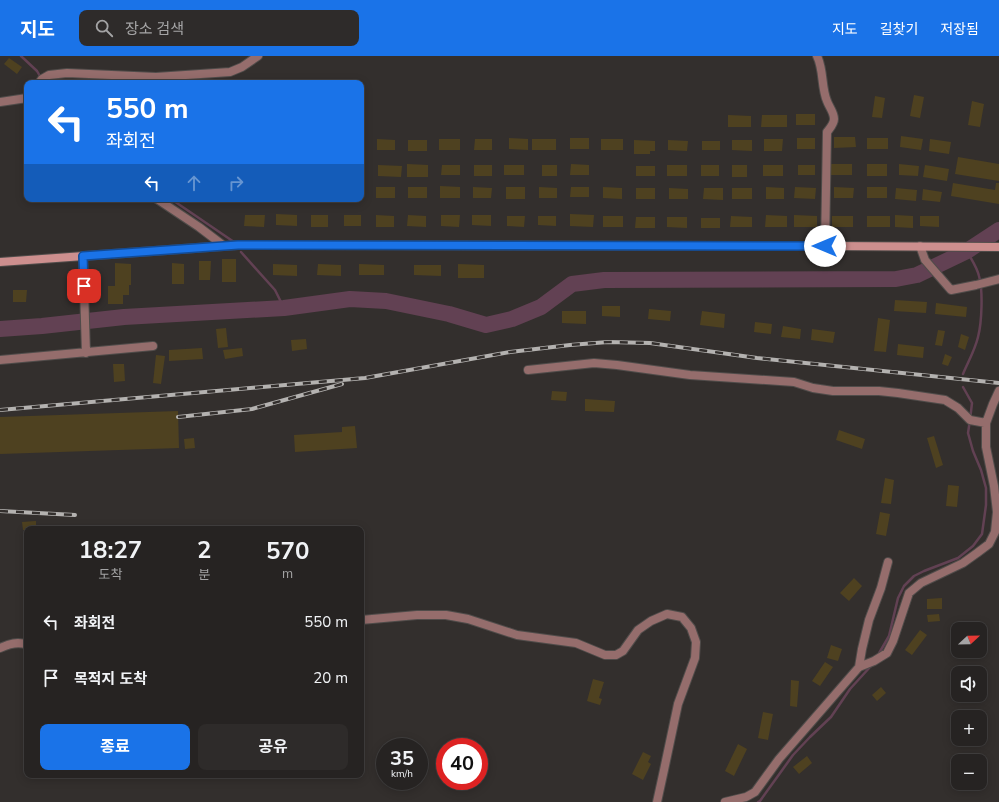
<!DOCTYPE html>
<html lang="ko">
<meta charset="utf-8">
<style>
body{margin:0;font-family:"Nunito Sans","Noto Sans KR",sans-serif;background:#2e2b2a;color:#f1f3f6;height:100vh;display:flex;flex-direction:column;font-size:15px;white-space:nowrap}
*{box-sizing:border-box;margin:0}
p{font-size:13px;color:#a4a4a5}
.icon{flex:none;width:22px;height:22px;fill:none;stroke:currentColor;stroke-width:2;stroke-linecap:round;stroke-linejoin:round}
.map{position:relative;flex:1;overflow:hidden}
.details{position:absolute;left:24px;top:470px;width:340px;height:252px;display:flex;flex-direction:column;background:#262322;border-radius:8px;box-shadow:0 2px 10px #0003,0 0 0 1px #424040}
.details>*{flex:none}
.guide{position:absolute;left:24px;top:24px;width:340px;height:122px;border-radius:8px;box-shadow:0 2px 10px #0003,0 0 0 1px #424040;background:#1a73e8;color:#fff;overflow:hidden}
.needle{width:26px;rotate:68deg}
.buttons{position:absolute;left:951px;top:566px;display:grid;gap:8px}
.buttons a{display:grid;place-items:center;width:36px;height:36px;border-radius:8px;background:#262322;box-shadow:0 2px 10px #0003,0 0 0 1px #424040;font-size:20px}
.speed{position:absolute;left:376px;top:682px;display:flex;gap:8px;font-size:20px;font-weight:700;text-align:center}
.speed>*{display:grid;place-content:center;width:52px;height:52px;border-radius:50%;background:#262322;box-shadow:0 2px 10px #0003,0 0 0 1px #424040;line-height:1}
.speed small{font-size:10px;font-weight:400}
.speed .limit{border:6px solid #d22;background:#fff;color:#111}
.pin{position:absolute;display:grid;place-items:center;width:34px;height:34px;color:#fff;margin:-17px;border-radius:8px;box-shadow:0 2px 6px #0006}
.me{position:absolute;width:44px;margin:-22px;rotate:270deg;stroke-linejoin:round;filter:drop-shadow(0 0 3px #0008)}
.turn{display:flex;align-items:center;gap:14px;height:84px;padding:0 16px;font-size:18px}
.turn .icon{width:52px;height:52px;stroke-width:2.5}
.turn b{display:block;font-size:28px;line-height:34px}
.lanes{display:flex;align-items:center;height:38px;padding:0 16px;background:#0003;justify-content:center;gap:20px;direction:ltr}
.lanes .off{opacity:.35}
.eta{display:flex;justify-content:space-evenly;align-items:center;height:68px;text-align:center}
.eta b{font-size:24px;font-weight:700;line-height:28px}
.primary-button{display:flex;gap:8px;margin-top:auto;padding:8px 16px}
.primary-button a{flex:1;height:46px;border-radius:8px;background:#1a73e8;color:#fff;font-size:16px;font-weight:700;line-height:46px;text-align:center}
.primary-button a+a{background:#2e2b2a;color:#f1f3f6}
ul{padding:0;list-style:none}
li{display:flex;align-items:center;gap:12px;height:56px;padding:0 16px}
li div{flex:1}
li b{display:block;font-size:15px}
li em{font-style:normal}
header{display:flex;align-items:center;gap:24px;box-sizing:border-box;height:56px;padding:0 20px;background:#1a73e8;color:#fff}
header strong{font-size:19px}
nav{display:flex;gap:22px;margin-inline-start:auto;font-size:14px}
.search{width:280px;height:36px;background:#2e2b2a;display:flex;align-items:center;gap:10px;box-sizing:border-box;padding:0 14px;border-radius:8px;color:#a4a4a5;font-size:15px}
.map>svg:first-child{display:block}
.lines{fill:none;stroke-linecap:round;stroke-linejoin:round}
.stream{stroke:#624153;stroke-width:2.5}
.river{stroke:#624153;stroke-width:16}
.building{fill:#4e4120}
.street-casing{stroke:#504c4a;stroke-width:10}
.secondary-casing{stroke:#504c4a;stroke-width:10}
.street{stroke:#956d6c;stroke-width:8}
.secondary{stroke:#cd8f8e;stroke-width:8}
.rail-casing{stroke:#b4b2b0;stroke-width:4}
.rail{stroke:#332f2d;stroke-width:2.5;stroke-dasharray:8;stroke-linecap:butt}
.route-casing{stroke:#114b97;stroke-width:10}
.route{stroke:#1a73e8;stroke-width:7}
</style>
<header>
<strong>지도</strong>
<div class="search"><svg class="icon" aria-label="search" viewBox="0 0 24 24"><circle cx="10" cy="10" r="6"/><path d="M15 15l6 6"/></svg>장소 검색</div>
<nav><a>지도</a><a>길찾기</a><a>저장됨</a></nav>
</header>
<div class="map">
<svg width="999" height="746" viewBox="0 0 999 746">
<rect width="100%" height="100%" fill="#332f2d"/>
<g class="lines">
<path class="stream" d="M21,0L37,15L41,22
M171,143L234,186
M241,196L275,234L284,252
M963,318C968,306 975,294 978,281C982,266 983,234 979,220C977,211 971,203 967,195
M878,599L889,580L898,542L904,530L914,520L924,515L958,502L973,490L982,478L986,449V432L981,414L973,395L968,377L970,364L972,347L963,331
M758,746L760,745L793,699L810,681L831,661L850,633L871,610"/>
<path class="river" d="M0,273L42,270L124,261L284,252L350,243L386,245L449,258L486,269L512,263L541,251L572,228L604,224L896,223L917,219L967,195L999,174"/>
</g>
<path class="building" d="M9,2L22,11L17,18L4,8Z
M914,39L924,41L920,62L910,60Z
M875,40L885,42L882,62L872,61Z
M972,45L984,48L980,71L968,69Z
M796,58H815V69H796Z
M728,59L751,60V71H728Z
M762,59H787V71H761Z
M901,80L923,83L921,94L900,91Z
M834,81H855L856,91L834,92Z
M509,82L528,83V94L509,93Z
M570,82H589V93H570Z
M797,82H815V93H797Z
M867,82H888V93H867Z
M377,83L395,84V94H377Z
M439,83H460V94H439Z
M475,83H492V94H474Z
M532,83H556V94H532Z
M601,83H623V94H601Z
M764,83H783L782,95H764Z
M930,83L951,86L949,98L929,95Z
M408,84H427V95H408Z
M634,84L655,85V95H650V98H634Z
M668,84L688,85L687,95L668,94Z
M732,84H752V95L732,94Z
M702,85H720V94H702Z
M958,101L999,108V125L955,118Z
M407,108L428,109V121H407Z
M571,108L589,109V119H570Z
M831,108H852V119H831Z
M867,108H887V120H867Z
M899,108L919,110L918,120L899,119Z
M378,109L402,110L401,121L378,120Z
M442,109H460V119H441Z
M474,109H492V120H474Z
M504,109H524V119H504Z
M542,109H557V120H542Z
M667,109H687V120H667Z
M701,109H719V120H701Z
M732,109H747V121H732Z
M763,109H783V120H763Z
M798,109H815V119H798Z
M925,109L949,113L947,125L923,121Z
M636,110H655V120H636Z
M953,127L995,134L996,127H999V148L951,140Z
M440,130L460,131V142H440Z
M376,131H395V142H376Z
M408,131H427V142H408Z
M473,131L492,132L491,142H473Z
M506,131H525V143H506Z
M539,131L557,132V142H539Z
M571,131H589V141H570Z
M603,131L622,132V143L603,142Z
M766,131L784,132V143H766Z
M795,131L816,132L815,143L794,142Z
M834,131L854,132L853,142H834Z
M867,131H887V142H867Z
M636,132H655V143H636Z
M669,132L688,133V143H669Z
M704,132H723V144L703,143Z
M732,132H752V143H732Z
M896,132L917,134L916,145L895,143Z
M923,133L942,136L940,146L922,144Z
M276,158L297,159V170L276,169Z
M570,158L594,159L593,171L570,170Z
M245,159H265L264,171L244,170Z
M311,159H328V171H311Z
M344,159H361V170H344Z
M376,159L394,160V171H376Z
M408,159L426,160V171L407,170Z
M441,159H460L459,171L441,170Z
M472,159H491V170L472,169Z
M766,159L787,160V171H765Z
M794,159L817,160V171H794Z
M895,159L913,160V172L895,171Z
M507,160H525L524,171L507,170Z
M538,160H556V170L538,169Z
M603,160H623V171H603Z
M731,160L752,161V171H730Z
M832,160H853V171H832Z
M867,160H890V171H867Z
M920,160H939V171L920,170Z
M636,161H655V172H635Z
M667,161H687V172L667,171Z
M701,162H720V172H701Z
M222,203H236V226H222Z
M199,205H211L210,224H199Z
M115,207L131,208V229H129V239H123V248H108V230H115Z
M172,207L184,208V228H172Z
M273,208L297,209V220L273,219Z
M318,208L341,209V220L317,219Z
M359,208L384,209V219H359Z
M458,208L484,209V222H458Z
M414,209H441V220L414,219Z
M13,234H27L26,246H13Z
M895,244L927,246L926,257L894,255Z
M936,247L967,251L966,261L935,258Z
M602,250H620V261L602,260Z
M649,253L671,255L670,265L648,263Z
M562,255H586V268L562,267Z
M702,255L725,258L724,272L700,269Z
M878,262L890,264L886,296L874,295Z
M755,266L772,268L771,278L754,276Z
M783,270L801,273L800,283L781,281Z
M226,272L228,291L218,292L216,273Z
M812,273L835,276L833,287L811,284Z
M938,274L945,275L942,290L935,289Z
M961,278L969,281L965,294L958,291Z
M306,283L307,293L292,295L291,284Z
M898,288L924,291L923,302L897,299Z
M202,292L203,303L169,305V294Z
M242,292L243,300L225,303L223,294Z
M945,298L952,301L948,310L942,308Z
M156,299L165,300L161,328L153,327Z
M113,308H124L125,325L114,326Z
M552,335L567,336L566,345L551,344Z
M585,343L615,345L614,356L585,355Z
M178,355L179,392L0,398V361Z
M355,370L357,392L295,396L294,379L342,376V371Z
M839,374L865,383L862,393L836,384Z
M934,380L943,409L936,412L927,382Z
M194,382L195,392L185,393L184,383Z
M885,422L894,424L891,448L881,447Z
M948,429L959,430L957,451L946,450Z
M880,456L890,458L886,480L876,478Z
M36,465V473H27V474H23L22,466Z
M854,522L862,530L849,545L840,537Z
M942,542V553H927V543Z
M939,558L940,565L928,566L927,559Z
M920,574L927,579L912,599L905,594Z
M831,589L842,593L838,605L827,602Z
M825,606L833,611L820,630L812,625Z
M593,623L604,626L599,642L602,643L600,649L587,645Z
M791,624L799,625L797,651L790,650Z
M881,631L886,637L877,645L872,639Z
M763,656L773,658L768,684L758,682Z
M738,688L747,693L734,720L725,715Z
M643,696L651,700L648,706L651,708L643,724L632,718Z
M807,700L812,707L799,718L793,711Z"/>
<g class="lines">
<g class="street-casing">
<path id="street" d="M817,0C824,14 821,31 827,45C829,51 834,56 834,63C834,68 830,72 827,76L825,190
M39,27L42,23L49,19L67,17L156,21L230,16L242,11L258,0
M0,46L27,42
M157,143L199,171L224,190
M920,190L925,204L951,234L976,229L999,223
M83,200L86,297
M0,304L153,290
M528,314L594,307L617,309L690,319L794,326L813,332L833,335H879L898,337L945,344L958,352L970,364L986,367
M361,564L417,559H446L468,563L517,579L576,587L605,599H616L623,595L638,574L651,565L667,558L682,561L691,572L696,586L695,602L678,648L664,714L657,746
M0,592C9,588 18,585 27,589
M859,611L862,593L869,564L881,532L888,506
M725,746L746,741L755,736L779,703L859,611L874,605L887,597L893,585L909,537L921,527L963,507L977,497L989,488L995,476L997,456L994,430L986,391V367L993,348L999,335"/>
</g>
<g class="secondary-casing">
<path id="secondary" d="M0,206L238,189L825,190L999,191"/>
</g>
<use href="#street" class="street"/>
<use href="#secondary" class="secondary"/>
<g class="rail-casing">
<path id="rail" d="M0,354L365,322L510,296L570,289L608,286L650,287L757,302L999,327
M178,361L252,353L342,328
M0,455L75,459"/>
</g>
<use href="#rail" class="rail"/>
</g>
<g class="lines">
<g class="route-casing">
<path id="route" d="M84,230L83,200L238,189L825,190"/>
</g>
<use href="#route" class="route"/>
</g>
</svg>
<div class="buttons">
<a><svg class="needle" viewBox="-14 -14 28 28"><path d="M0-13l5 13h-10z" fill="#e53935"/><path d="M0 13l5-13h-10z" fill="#a4a4a5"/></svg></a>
<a><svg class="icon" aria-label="sound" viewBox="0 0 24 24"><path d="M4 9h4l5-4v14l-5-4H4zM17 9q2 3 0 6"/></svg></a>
<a>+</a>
<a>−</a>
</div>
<div class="speed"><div>35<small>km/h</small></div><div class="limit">40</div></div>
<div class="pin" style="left:84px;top:230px;background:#d93025"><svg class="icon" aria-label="arrive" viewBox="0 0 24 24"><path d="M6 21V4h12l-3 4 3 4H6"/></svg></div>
<svg class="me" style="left:825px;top:190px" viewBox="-20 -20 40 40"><circle r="19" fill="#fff"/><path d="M0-13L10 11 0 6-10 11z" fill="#1a73e8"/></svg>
<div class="guide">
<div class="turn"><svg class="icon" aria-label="left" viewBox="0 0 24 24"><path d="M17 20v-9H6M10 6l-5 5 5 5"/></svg><div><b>550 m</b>좌회전</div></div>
<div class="lanes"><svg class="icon" aria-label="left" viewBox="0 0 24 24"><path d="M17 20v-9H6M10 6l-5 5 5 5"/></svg><svg class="icon off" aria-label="ahead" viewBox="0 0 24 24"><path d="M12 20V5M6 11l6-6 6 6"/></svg><svg class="icon off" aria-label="right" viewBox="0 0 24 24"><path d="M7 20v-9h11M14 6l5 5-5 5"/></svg></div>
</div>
<section class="details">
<div class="eta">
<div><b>18:27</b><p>도착</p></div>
<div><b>2</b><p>분</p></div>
<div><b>570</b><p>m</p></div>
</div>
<ul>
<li><svg class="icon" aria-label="left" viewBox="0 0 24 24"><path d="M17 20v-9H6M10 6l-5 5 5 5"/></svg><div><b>좌회전</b></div><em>550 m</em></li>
<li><svg class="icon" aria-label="arrive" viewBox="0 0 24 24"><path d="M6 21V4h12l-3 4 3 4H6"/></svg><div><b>목적지 도착</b></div><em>20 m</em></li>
</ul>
<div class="primary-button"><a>종료</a><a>공유</a></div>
</section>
</div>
